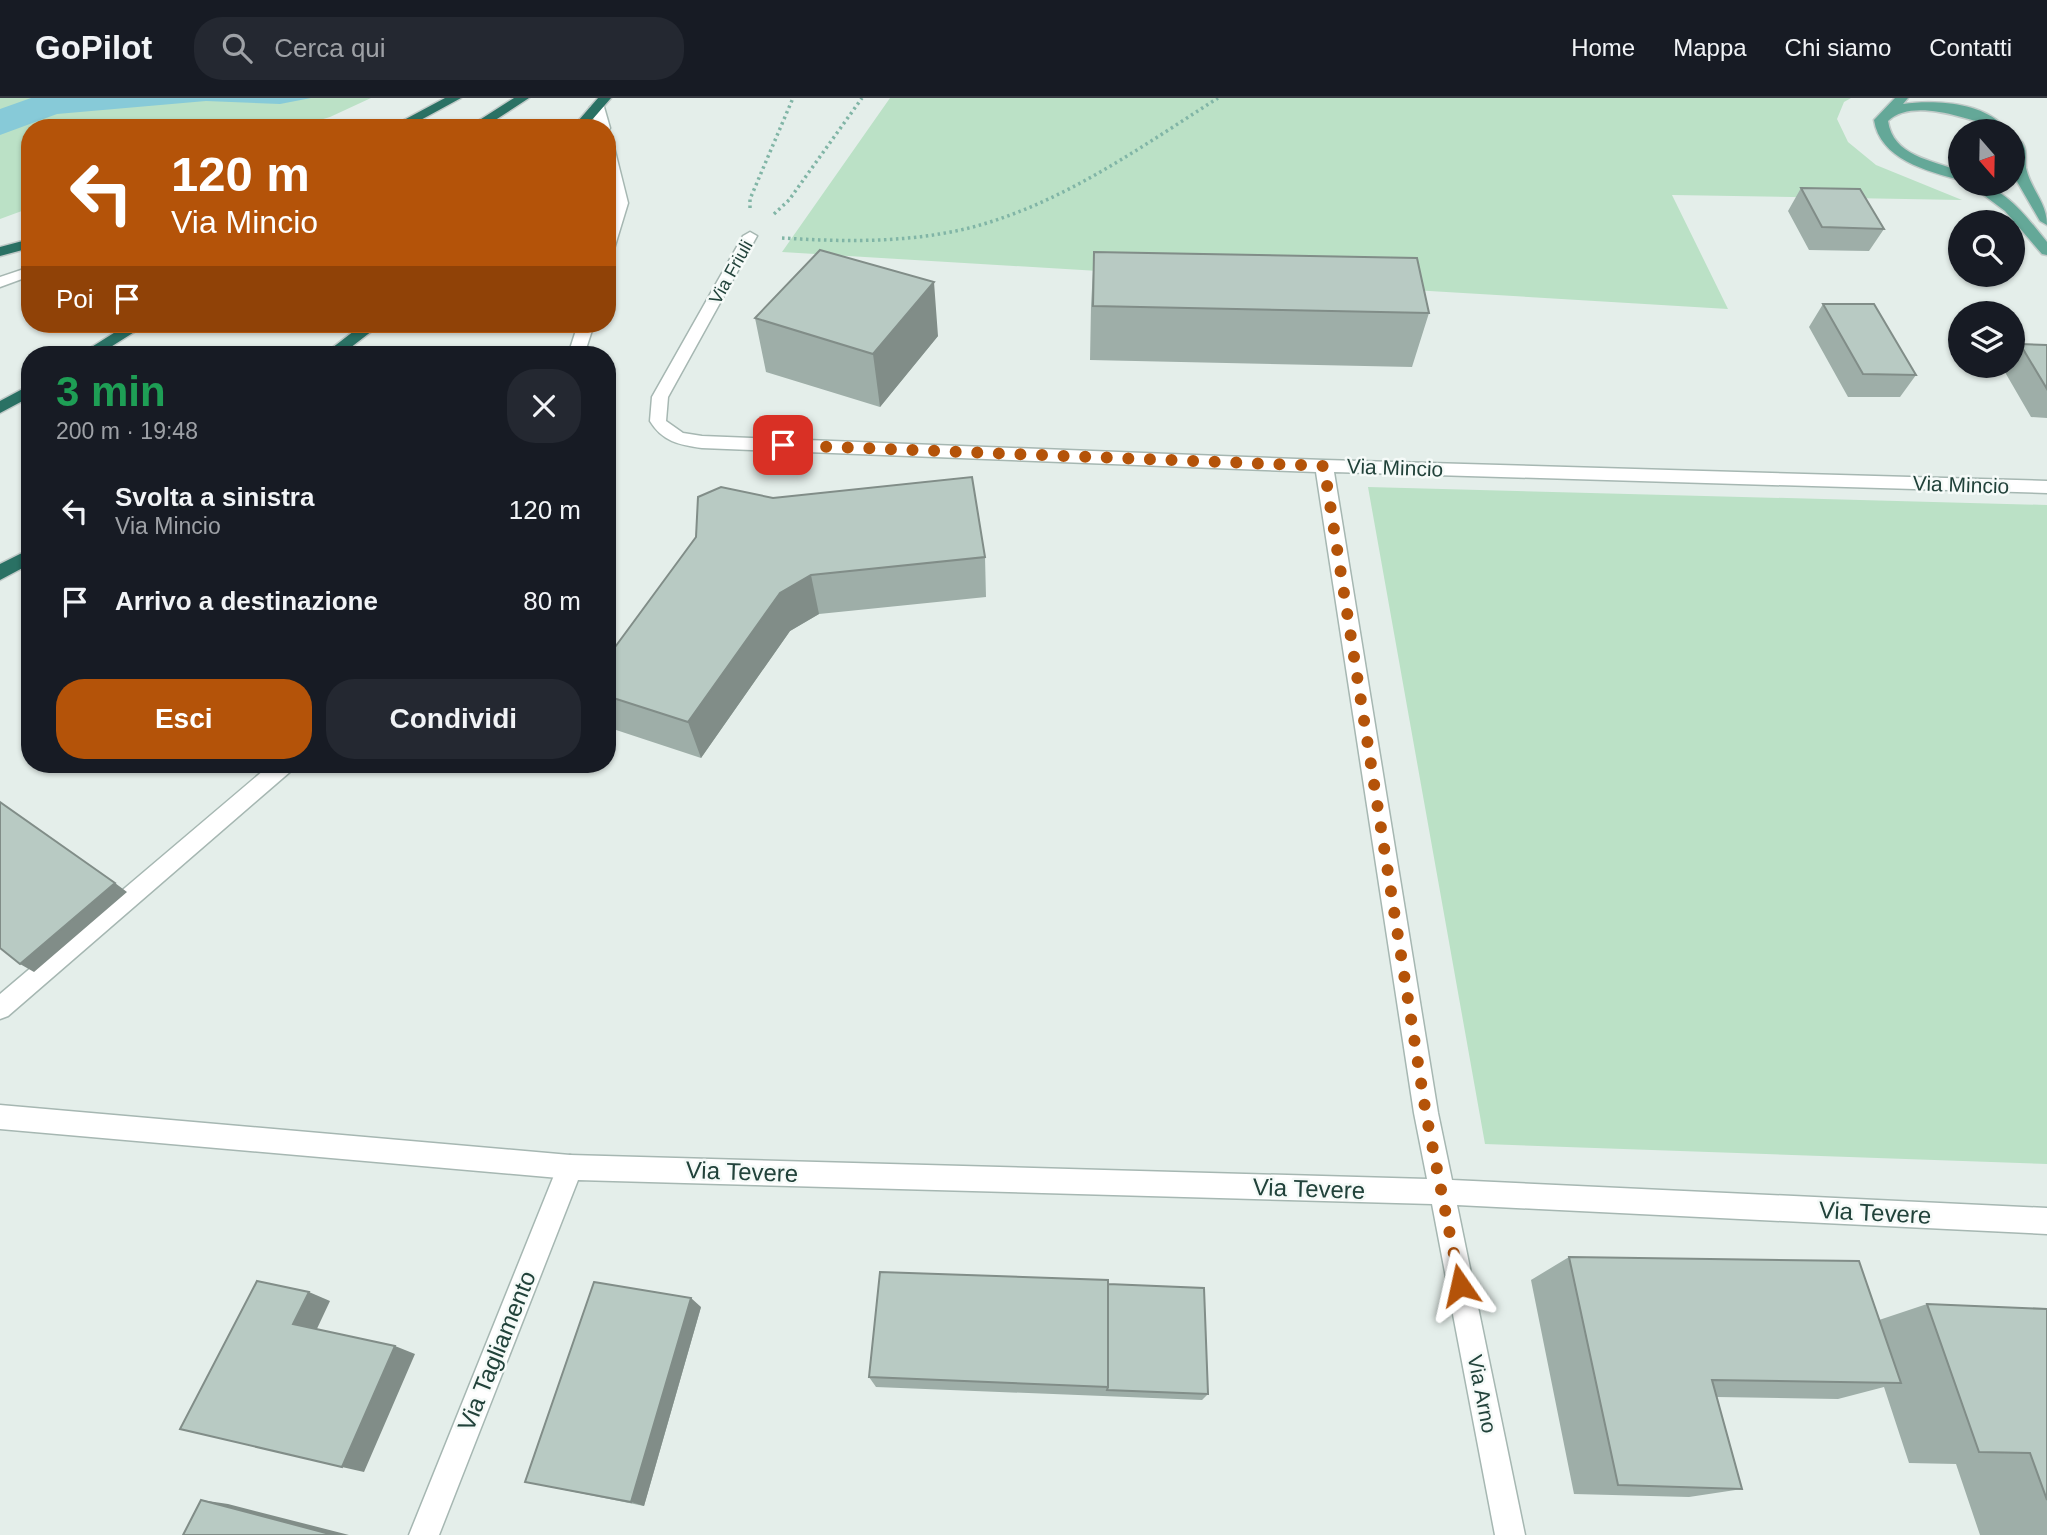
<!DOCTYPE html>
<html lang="it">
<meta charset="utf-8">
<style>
body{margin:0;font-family:Helvetica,sans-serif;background:#242831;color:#f1f3f6;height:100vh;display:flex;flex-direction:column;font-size:26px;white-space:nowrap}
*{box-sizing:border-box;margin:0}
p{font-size:23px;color:#9ea1a6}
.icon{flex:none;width:38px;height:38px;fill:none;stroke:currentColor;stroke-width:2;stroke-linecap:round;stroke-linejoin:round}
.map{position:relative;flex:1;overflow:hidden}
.side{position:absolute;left:21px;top:248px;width:595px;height:427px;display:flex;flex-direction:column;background:#171b24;border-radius:28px;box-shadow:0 2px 5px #0004}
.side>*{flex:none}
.hud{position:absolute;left:21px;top:21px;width:595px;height:214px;border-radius:28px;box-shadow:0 2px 5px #0004;background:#b45309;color:#fff;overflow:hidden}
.needle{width:46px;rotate:160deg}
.fabs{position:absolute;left:1948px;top:21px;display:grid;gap:14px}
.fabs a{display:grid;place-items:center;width:77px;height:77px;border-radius:50%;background:#171b24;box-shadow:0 2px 5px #0004;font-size:35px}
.pin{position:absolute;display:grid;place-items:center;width:60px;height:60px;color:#fff;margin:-30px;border-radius:14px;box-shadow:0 4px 10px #0006}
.me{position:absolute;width:77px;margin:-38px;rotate:349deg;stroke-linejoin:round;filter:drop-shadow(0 0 5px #0008)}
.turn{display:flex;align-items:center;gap:24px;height:147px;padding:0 35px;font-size:32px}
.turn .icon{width:91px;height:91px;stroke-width:2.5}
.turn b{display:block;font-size:49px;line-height:60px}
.then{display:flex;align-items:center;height:66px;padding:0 35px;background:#0003;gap:14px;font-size:26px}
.round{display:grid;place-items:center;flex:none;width:74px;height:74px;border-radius:28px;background:#242831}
.overview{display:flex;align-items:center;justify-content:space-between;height:119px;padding:0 35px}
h1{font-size:42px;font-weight:800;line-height:52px;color:#1e9e55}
.action{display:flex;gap:14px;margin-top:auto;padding:14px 35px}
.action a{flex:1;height:80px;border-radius:28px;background:#b45309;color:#fff;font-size:28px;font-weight:800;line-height:80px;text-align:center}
.action a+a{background:#242831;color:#f1f3f6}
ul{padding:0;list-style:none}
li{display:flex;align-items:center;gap:21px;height:91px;padding:0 35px}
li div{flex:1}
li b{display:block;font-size:26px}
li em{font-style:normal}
header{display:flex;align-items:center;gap:42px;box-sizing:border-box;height:98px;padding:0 35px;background:#171b24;border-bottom:2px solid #363941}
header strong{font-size:33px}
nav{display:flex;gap:38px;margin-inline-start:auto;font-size:24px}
.search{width:490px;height:63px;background:#242831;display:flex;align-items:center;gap:18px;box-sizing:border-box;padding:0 24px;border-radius:28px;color:#9ea1a6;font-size:26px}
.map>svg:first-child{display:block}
.green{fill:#bbe1c6}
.water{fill:#87cad8}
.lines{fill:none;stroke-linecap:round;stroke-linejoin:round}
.service-casing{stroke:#a6b7b2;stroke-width:3}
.minor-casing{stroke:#a6b7b2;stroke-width:3}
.primary-casing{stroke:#c1cac8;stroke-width:3}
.motorway-casing{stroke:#c1cac8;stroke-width:3}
.path{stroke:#81b5a6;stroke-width:3.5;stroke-dasharray:2.5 3.5;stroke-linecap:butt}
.service{fill:#fff;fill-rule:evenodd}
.minor{fill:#fff;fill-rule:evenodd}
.primary{fill:#64a898;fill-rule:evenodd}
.motorway{fill:#2a7164;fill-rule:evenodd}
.wall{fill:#9eaea8}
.shaded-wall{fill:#818d88}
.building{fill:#b8cac3;stroke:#818d88;stroke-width:2}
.route{stroke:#b45309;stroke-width:12;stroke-dasharray:0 21.6}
.labels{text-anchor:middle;stroke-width:5;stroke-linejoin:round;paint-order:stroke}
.far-street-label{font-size:18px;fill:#21423a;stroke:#f5faf8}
.street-label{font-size:21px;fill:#21423a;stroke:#f5faf8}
.near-street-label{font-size:24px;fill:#21423a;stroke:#f5faf8}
</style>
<header>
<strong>GoPilot</strong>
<div class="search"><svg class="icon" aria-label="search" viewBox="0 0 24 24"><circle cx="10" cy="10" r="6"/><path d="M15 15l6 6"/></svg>Cerca qui</div>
<nav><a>Home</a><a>Mappa</a><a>Chi siamo</a><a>Contatti</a></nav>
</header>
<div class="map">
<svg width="2047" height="1437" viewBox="0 0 2047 1437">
<rect width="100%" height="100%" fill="#e4eeea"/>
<path class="green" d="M0,0H371L330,19L293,30H30V110L0,121Z
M890,0H1851L1844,4L1837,21L1848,44L1876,67L1962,102L1672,97L1728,211L782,154Z
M1368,389L2047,407V1066L1485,1046Z"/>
<path class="water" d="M31,0H311L280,6L206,3L57,16L0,37V11Z"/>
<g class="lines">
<g class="service-casing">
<path id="service" d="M597,5L604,9L610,30L608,33L607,30H596L590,9Z
M607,45L614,49L628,105L614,151L607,155V127L614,105L607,78Z
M30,169V178L0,189V179Z
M578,226H594L584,257H568Z
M270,667H294L291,673L8,918L0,921V896Z
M0,1007L570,1057L579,1060L582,1069L579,1078L570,1081L0,1031Z"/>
</g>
<g class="minor-casing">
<path id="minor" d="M750,134L757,138L668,299L666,323L683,335L702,338L1324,362L2047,383V395L1334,374L1438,1015L1452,1082L2047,1110V1136L1457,1107L1525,1437H1495L1432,1106L578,1082L439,1437H409L561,1060L570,1057L1427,1081L1414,1015L1316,374L702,350C679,347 662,343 650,323L652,299L743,138Z"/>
</g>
<g class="primary-casing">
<path id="primary" d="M1895,0H1908L1903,6C1932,2 1976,4 1999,24L1992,28C1964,20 1912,0 1888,23C1893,58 1931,62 1960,73V82C1926,73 1880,61 1874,22Z
M2012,37C2017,39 2022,43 2024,48C2027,54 2025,63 2026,70C2031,92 2047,105 2047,127L2040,123L2015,80Z
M1969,86C2003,84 2027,120 2047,144V157L2042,156L2005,113Z"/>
</g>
<g class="motorway-casing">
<path id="motorway" d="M445,0H461L406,30H389Z
M514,0H529L483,30H467Z
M598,0H611L585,30H572Z
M30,141V150L0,158V149Z
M128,226H147L98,257H79Z
M363,226H381L341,257H323Z
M30,287V299L0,315V303Z
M30,451V466L0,482V466Z"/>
</g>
<path class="path" d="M750,110V101L793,0
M774,116L789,102L862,0
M782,140C846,144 911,145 973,129C1063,105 1141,49 1218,0"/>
<use href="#service" class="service"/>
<use href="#minor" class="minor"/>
<use href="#primary" class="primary"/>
<use href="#motorway" class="motorway"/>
</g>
<path class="wall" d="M1801,90L1884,131L1869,153L1809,152L1788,113Z
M1094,154L1429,215L1412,269L1090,262L1091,208Z
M1823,206L1916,277L1900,299H1848L1809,229Z
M755,220L938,238L880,309L766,274Z
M2020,246L2047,247V320L2031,319L2002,269L2003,268H2012V255Z
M696,439L985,459L986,499L819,516L790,533L701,660L607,629V560Z
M1569,1159L1879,1222L1927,1206L2047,1211V1437H1980L1956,1366L1909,1365L1884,1289L1838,1301L1717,1299L1742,1391L1689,1399L1574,1396L1531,1182Z
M1108,1186L1208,1296L1202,1302L876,1289L869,1279Z
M701,1209L644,1408L525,1384Z"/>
<path class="shaded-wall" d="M934,184L938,238L880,309L873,256Z
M811,477L819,516L790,533L701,660L688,624L780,495Z
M115,785L127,794L34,874L20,866Z
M309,1194L330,1203L315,1235L293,1226Z
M691,1200L701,1209L644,1408L631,1404Z
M395,1248L415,1256L364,1374L342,1369Z
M201,1402L228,1406L349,1437H325Z"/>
<path class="building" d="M1801,90L1860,91L1884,131L1822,129Z
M820,152L934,184L873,256L755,220Z
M1094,154L1417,160L1429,215L1093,208Z
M1823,206H1874L1916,277L1863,276Z
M2020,246L2047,247V291Z
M972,379L985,459L811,477L780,495L688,624L607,598V560L696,439L698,399L721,389L773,400Z
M0,704L115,785L20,866L0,850Z
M1569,1159L1859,1163L1901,1285L1712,1282L1742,1391L1618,1387Z
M880,1174L1108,1182V1289L869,1279Z
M257,1183L309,1194L293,1226L395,1248L342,1369L180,1331Z
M594,1184L691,1200L631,1404L525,1384Z
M1108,1186L1204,1190L1208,1296L1107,1292L1108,1289Z
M1927,1206L2047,1211V1402L2030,1355L1979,1354Z
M201,1402L326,1435L325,1437H183Z"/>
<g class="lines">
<path class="route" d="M783,347L1324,368L1426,1016L1460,1187"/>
</g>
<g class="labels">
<g class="far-street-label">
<text transform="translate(731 174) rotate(-61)" y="6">Via Friuli</text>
</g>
<g class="street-label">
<text transform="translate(1395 370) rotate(2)" y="7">Via Mincio</text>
<text transform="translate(1961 387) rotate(2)" y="7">Via Mincio</text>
<text transform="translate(1482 1296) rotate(79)" y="7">Via Arno</text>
</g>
<g class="near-street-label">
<text transform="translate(742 1074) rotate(2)" y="8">Via Tevere</text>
<text transform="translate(1309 1091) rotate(2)" y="8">Via Tevere</text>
<text transform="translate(1875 1115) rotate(3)" y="8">Via Tevere</text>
<text transform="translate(497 1253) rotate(-68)" y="8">Via Tagliamento</text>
</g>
</g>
</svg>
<div class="fabs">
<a><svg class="needle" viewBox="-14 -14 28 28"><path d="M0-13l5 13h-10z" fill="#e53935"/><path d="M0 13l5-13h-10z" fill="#9ea1a6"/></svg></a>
<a><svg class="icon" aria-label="search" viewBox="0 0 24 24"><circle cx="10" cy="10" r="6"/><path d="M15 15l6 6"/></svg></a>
<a><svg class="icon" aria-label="layers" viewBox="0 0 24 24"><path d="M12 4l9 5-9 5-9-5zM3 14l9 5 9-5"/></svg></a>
</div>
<div class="pin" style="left:783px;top:347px;background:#d93025"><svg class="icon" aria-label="arrive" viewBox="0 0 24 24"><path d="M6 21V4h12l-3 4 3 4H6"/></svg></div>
<svg class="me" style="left:1460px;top:1187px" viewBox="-20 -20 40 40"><path d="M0-17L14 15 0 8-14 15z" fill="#b45309" stroke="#fff" stroke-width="4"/></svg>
<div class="hud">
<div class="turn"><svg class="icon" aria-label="left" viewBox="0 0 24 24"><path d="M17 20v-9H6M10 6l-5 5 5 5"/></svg><div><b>120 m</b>Via Mincio</div></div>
<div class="then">Poi<svg class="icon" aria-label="arrive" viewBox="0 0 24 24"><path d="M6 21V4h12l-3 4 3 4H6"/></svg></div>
</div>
<section class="side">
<div class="overview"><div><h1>3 min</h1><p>200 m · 19:48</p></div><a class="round"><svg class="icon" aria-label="close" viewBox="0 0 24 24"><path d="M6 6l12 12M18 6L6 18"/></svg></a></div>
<ul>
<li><svg class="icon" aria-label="left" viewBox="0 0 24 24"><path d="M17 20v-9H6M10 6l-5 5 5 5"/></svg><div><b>Svolta a sinistra</b><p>Via Mincio</p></div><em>120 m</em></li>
<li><svg class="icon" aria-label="arrive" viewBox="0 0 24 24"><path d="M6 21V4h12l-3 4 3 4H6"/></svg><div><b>Arrivo a destinazione</b></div><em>80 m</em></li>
</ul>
<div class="action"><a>Esci</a><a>Condividi</a></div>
</section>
</div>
